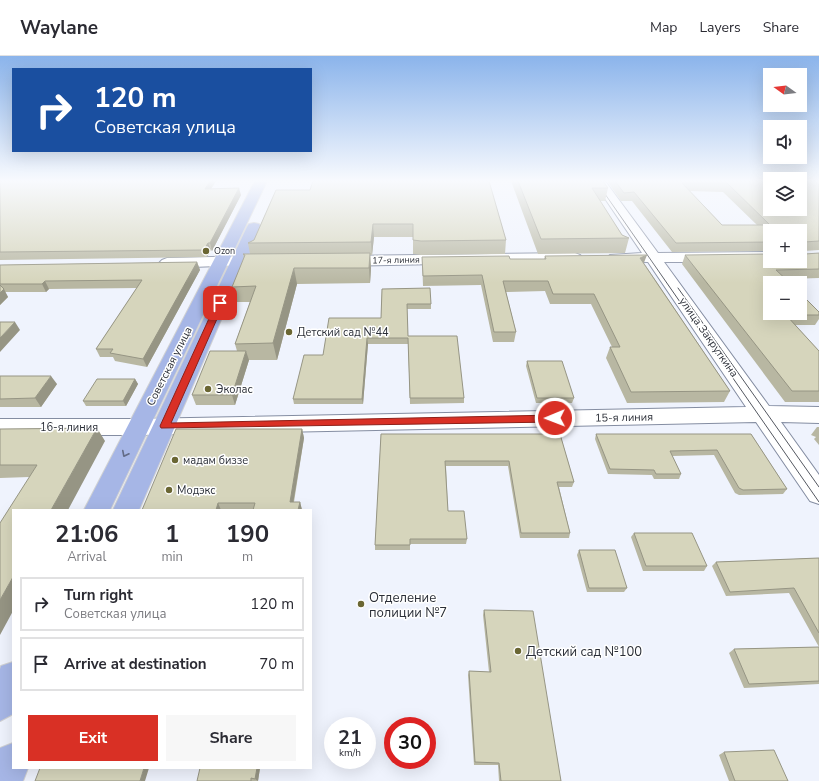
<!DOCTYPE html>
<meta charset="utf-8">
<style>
body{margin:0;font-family:"Nunito Sans",sans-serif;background:#f7f7f7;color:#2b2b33;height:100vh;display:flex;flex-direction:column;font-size:15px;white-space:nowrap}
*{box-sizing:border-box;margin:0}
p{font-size:13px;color:#7c7c81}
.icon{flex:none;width:22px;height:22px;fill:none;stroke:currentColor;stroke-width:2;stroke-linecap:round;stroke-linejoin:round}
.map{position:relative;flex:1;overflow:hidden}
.panel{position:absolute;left:12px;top:453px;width:300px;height:260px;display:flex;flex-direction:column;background:#fff;border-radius:0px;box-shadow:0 4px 16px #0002}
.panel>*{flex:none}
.hud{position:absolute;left:12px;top:12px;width:300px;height:84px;border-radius:0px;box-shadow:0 4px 16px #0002;background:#1a4fa0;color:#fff;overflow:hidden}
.needle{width:26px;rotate:285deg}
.controls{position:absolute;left:763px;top:12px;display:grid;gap:8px}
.controls a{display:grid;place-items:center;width:44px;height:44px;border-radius:0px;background:#fff;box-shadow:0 4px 16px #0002;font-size:20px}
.speed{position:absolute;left:324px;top:661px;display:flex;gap:8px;font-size:20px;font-weight:700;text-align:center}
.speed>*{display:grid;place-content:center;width:52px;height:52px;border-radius:50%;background:#fff;box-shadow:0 4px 16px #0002;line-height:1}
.speed small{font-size:10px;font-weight:400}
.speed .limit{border:6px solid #d22;background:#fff;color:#111}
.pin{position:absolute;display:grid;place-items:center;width:34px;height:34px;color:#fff;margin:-17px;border-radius:8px;box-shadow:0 2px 6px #0006}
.me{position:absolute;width:44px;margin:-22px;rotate:269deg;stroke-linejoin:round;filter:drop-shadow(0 0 3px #0008)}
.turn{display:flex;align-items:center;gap:14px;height:84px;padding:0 16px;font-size:18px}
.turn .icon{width:52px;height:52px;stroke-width:2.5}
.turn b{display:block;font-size:28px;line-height:34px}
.eta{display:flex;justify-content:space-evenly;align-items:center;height:68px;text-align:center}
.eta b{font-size:24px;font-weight:700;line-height:28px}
.action{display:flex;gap:8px;margin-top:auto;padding:8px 16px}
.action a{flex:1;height:46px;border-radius:0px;background:#d93025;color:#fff;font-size:16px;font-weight:700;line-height:46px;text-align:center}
.action a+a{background:#f7f7f7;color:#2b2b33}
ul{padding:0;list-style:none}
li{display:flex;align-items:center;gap:12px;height:54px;margin:0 8px 6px;padding:0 8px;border:2px solid #e1e1e2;border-radius:0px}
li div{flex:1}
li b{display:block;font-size:15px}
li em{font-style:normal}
header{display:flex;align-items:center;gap:24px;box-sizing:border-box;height:56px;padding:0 20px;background:#fff;border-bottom:1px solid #e1e1e2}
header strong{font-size:19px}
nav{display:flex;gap:22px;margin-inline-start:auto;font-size:14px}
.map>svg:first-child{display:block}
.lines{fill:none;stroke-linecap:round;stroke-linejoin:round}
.minor-casing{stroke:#848da2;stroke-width:2}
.major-casing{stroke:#d0d1d3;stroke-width:2}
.minor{fill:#fff;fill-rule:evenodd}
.major{fill:#a6b6e6;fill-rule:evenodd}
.tram{stroke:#545861;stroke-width:1}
.wall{fill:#b8b7a2;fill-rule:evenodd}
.shaded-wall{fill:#969584}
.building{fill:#d6d5bc;stroke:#969584;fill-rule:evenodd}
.oneway{stroke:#626b86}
.route{fill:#d93025;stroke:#8d1f18}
.poi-dot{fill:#6a6633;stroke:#fff;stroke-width:1.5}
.labels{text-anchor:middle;stroke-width:3;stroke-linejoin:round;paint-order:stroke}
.far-poi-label{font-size:9px;fill:#2a2e37;stroke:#fff;text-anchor:start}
.far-street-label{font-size:9px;fill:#2a2e37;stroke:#fff}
.poi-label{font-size:11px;fill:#2a2e37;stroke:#fff;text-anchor:start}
.street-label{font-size:11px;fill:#2a2e37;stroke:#fff}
.near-poi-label{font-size:13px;fill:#2a2e37;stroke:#fff;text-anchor:start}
</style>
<header>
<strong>Waylane</strong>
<nav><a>Map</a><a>Layers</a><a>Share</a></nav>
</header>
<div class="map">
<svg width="819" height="725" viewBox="0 0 819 725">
<rect width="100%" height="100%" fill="#eff3fd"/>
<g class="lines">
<g class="minor-casing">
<path id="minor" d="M593,125H605L658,197L770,196V205H772L770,206H664L769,350L819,351V367L781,366L819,419V448L810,445L756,366L138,379H0V363H138L746,351L648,206L610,205L607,202L610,199L642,197Z
M575,197L580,199L583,202L580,205L341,210L336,208L333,205L336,202L341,200Z
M261,200L266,202L269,205L266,208L167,212L162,210L159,207L162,204L167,202Z"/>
</g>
<g class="major-casing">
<path id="major" d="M255,125H267L110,454H84Z
M254,167L259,168L261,171L139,454H113L247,171L249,168Z
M13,606V658L0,665V613L1,610Z
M13,687V712H28L23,725H0V692Z"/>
</g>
<use href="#minor" class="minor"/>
<use href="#major" class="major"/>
<path class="tram" d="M596,125L819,446
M678,232L819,431"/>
</g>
<path class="wall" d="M0,125H216L211,133L241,139L212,195L211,194L207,201L0,204Z
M511,125H603L608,132L605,145H600L622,179L629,182L625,197L538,198Z
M607,125H819V194L804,195L803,196L805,198L819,197V222L786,223L819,256V263L815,269H795L819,295V346H785L682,208L685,199L800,205L770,175V195L672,196L632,145H621ZM690,135L723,136L757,169H722Z
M276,134L506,184L505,198L421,199L413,198V181H374L372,199H370L371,212L370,227L297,228L277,304H249L235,349H196L192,339L237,295L235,288L250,246H237L232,231L244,202L243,198H250L248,187L254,184Z
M545,200L644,207L730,335L724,346L627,347L606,302L610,291H612L591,248H550L545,235L506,236L516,276L514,286H493L481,229L423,230L422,201L510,203H544Z
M197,206L200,214L147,311L115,305L113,301H100L96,293L137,232L49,233L46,236H5L8,241L0,249V209Z
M382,233L431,248V253H407L408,280L464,342V347L410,348L408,288H368L363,348H294L293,343L323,299L381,262Z
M527,305L574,342L572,347H536L526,310Z
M0,320L57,328L41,351H0Z
M135,323L138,328L126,350H86L83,345Z
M817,371H819V389L814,383L816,381L811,379Z
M0,373L105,385L29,421L0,422Z
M302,373L304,382L294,446H300L302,454H142Z
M381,378H560L574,426L572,431H559L570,477L569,482H520L508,410H446L448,455L467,483L466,488H410V494H375V489Z
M596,378H751L787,433L783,438L739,439L735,437L714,399L672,400L681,418L679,423H654L652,419L608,418L595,383Z
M634,477L707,510L704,515H643L631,481Z
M579,494L627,532L624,536H587L577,499Z
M819,502V628L744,632L729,597L734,593L819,591L789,537L726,540L712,510L716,506Z
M484,554L561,725H499L498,709H474L468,619L469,615L489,616L483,559Z
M724,696L788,725H729L719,699Z
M260,712L258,725H197Z"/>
<path class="shaded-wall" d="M210,125H216L207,139L205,133Z
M239,132L241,139L212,195L210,187Z
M373,168L374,181L372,199L371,186Z
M208,187L211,194L207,201L204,194Z
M370,197L371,212L370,227L369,212Z
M647,199L643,209L640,202Z
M197,206L200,214L147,311L143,303Z
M294,212L297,228L277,304L273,287Z
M45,225L49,233L46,236L42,228Z
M4,233L8,241L0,249V237Z
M15,266L20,274L0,296V282Z
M367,282L368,288L363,348L362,343Z
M246,295L249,304L235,349L232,339Z
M51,320L57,328L41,351L35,342Z
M135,323L138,328L126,350L123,345Z
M97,372L105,385L68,454H51Z
M302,373L304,382L292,454L290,446Z
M300,446L302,454H298Z
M218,447L221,454H216Z
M13,521V555L0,579V544Z
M144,712H149L145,725H140Z
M257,712H260L258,725L255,723Z"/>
<path class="building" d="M0,125H210L205,133L239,132L210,187H208L204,194L0,196Z
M313,125H489L506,184L421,185L413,184V168H373L371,186L248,187L254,184L276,134H310Z
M518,125H603L608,132H592L622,179L629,182L541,183Z
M615,125H770V153H800V125H819V185L804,186V194L802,196L805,198L819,197V213L776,214L790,227H770V257H800V237L819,256V259H786L819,295V335H792L685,199L770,198V205H800V175H770V186L676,187L634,136L624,137ZM682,127H727L770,169H722Z
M370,197L369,212H294L273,287L235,288L256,230L232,231L245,199L243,198Z
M647,199L640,202L730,335L631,336L610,291H620L594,238H553L548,225H503L516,276H494L482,219L423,220L422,201L509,200L510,203H546L545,200Z
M197,206L143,303L110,297L113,293H96L142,224L45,225L42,228H0V209Z
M0,229L4,233L0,237Z
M430,232L431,248H407L408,280H457L464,342H410L408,282H367L362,343H293L304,299H323L329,262H381L382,233Z
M0,266H15L0,282Z
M210,295H246L232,339H192Z
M527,305H562L574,342H537Z
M0,320H51L35,342L0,343Z
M97,323H135L123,345H83Z
M97,372L51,454H13V521L0,544V467L37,409H0V373Z
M176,373H302L290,446H300L298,454H253L255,447H218L216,454H142Z
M381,378H560L574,426H557L570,477H521L509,405H445L448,455H464L467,483H410V489H375Z
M596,378H751L787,433L743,434L739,432L717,394L670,395L681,418H656L654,414L610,413Z
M634,477H692L707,510H646Z
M579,494H615L627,532H589Z
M819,502V577L794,532L730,536L716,506Z
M484,554L533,555L561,725H501L499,707L475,706L469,615L491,616Z
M819,591V625L749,628L734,593Z
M774,694L788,725H735L724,696Z
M40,712H144L140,725H35Z
M200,712H257L255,723L251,722V725H197Z"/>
<defs><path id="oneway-chevron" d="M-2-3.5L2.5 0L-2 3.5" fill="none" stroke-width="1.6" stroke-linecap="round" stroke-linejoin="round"/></defs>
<use class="oneway" href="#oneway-chevron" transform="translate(125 398) rotate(117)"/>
<linearGradient id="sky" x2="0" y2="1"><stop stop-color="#8bb4eb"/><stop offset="0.55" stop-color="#f8fafe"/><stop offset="1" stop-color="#f8fafe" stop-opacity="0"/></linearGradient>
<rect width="819" height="227" fill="url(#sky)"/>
<path class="route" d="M217,245L224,247L171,367L555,359L559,362L555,366L161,372L160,370Z"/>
<g class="poi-dot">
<circle cx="206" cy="195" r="4"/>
<circle cx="289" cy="276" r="4"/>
<circle cx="208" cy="333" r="4"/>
<circle cx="175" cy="404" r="4"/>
<circle cx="169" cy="434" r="4"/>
<circle cx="361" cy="548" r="4"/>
<circle cx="518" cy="595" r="4"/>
</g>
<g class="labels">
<g class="far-poi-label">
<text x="214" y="198">Ozon</text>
</g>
<g class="far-street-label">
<text transform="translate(396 204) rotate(-1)" y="3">17-я линия</text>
</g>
<g class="poi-label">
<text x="297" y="280">Детский сад №44</text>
<text x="216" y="337">Эколас</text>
<text x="183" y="408">мадам биззе</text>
<text x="177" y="438">Модэкс</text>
</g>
<g class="street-label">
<text transform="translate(709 281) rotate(55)" y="4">улица Закруткина</text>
<text transform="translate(169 310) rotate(-63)" y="4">Советская улица</text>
<text transform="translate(624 361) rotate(-1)" y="4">15-я линия</text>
<text x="69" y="375">16-я линия</text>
</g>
<g class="near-poi-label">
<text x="369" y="546">Отделение<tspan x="369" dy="15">полиции №7</tspan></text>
<text x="526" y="600">Детский сад №100</text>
</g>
</g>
</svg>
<div class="controls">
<a><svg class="needle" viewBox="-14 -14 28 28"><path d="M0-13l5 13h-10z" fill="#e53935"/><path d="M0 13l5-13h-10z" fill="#7c7c81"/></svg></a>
<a><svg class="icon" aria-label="sound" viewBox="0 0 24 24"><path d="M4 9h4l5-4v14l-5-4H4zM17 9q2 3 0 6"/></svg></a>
<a><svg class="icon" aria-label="layers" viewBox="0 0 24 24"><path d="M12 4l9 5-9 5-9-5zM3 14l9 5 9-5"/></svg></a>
<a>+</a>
<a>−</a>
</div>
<div class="speed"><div>21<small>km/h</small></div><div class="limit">30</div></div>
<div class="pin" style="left:220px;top:247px;background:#d93025"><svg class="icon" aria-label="arrive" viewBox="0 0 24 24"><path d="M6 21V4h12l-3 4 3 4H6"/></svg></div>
<svg class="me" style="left:555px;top:362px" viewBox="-20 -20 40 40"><circle r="17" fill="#d93025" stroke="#fff" stroke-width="3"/><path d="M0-11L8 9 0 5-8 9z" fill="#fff"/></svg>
<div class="hud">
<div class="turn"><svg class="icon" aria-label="right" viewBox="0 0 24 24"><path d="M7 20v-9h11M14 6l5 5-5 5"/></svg><div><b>120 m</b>Советская улица</div></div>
</div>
<section class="panel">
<div class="eta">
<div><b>21:06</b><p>Arrival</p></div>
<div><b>1</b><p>min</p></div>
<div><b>190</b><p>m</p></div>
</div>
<ul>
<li><svg class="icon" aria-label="right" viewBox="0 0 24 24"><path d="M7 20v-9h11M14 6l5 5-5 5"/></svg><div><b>Turn right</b><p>Советская улица</p></div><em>120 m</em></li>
<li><svg class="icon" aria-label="arrive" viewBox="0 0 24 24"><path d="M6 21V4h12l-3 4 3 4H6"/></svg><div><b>Arrive at destination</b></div><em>70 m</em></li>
</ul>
<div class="action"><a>Exit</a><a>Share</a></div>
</section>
</div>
